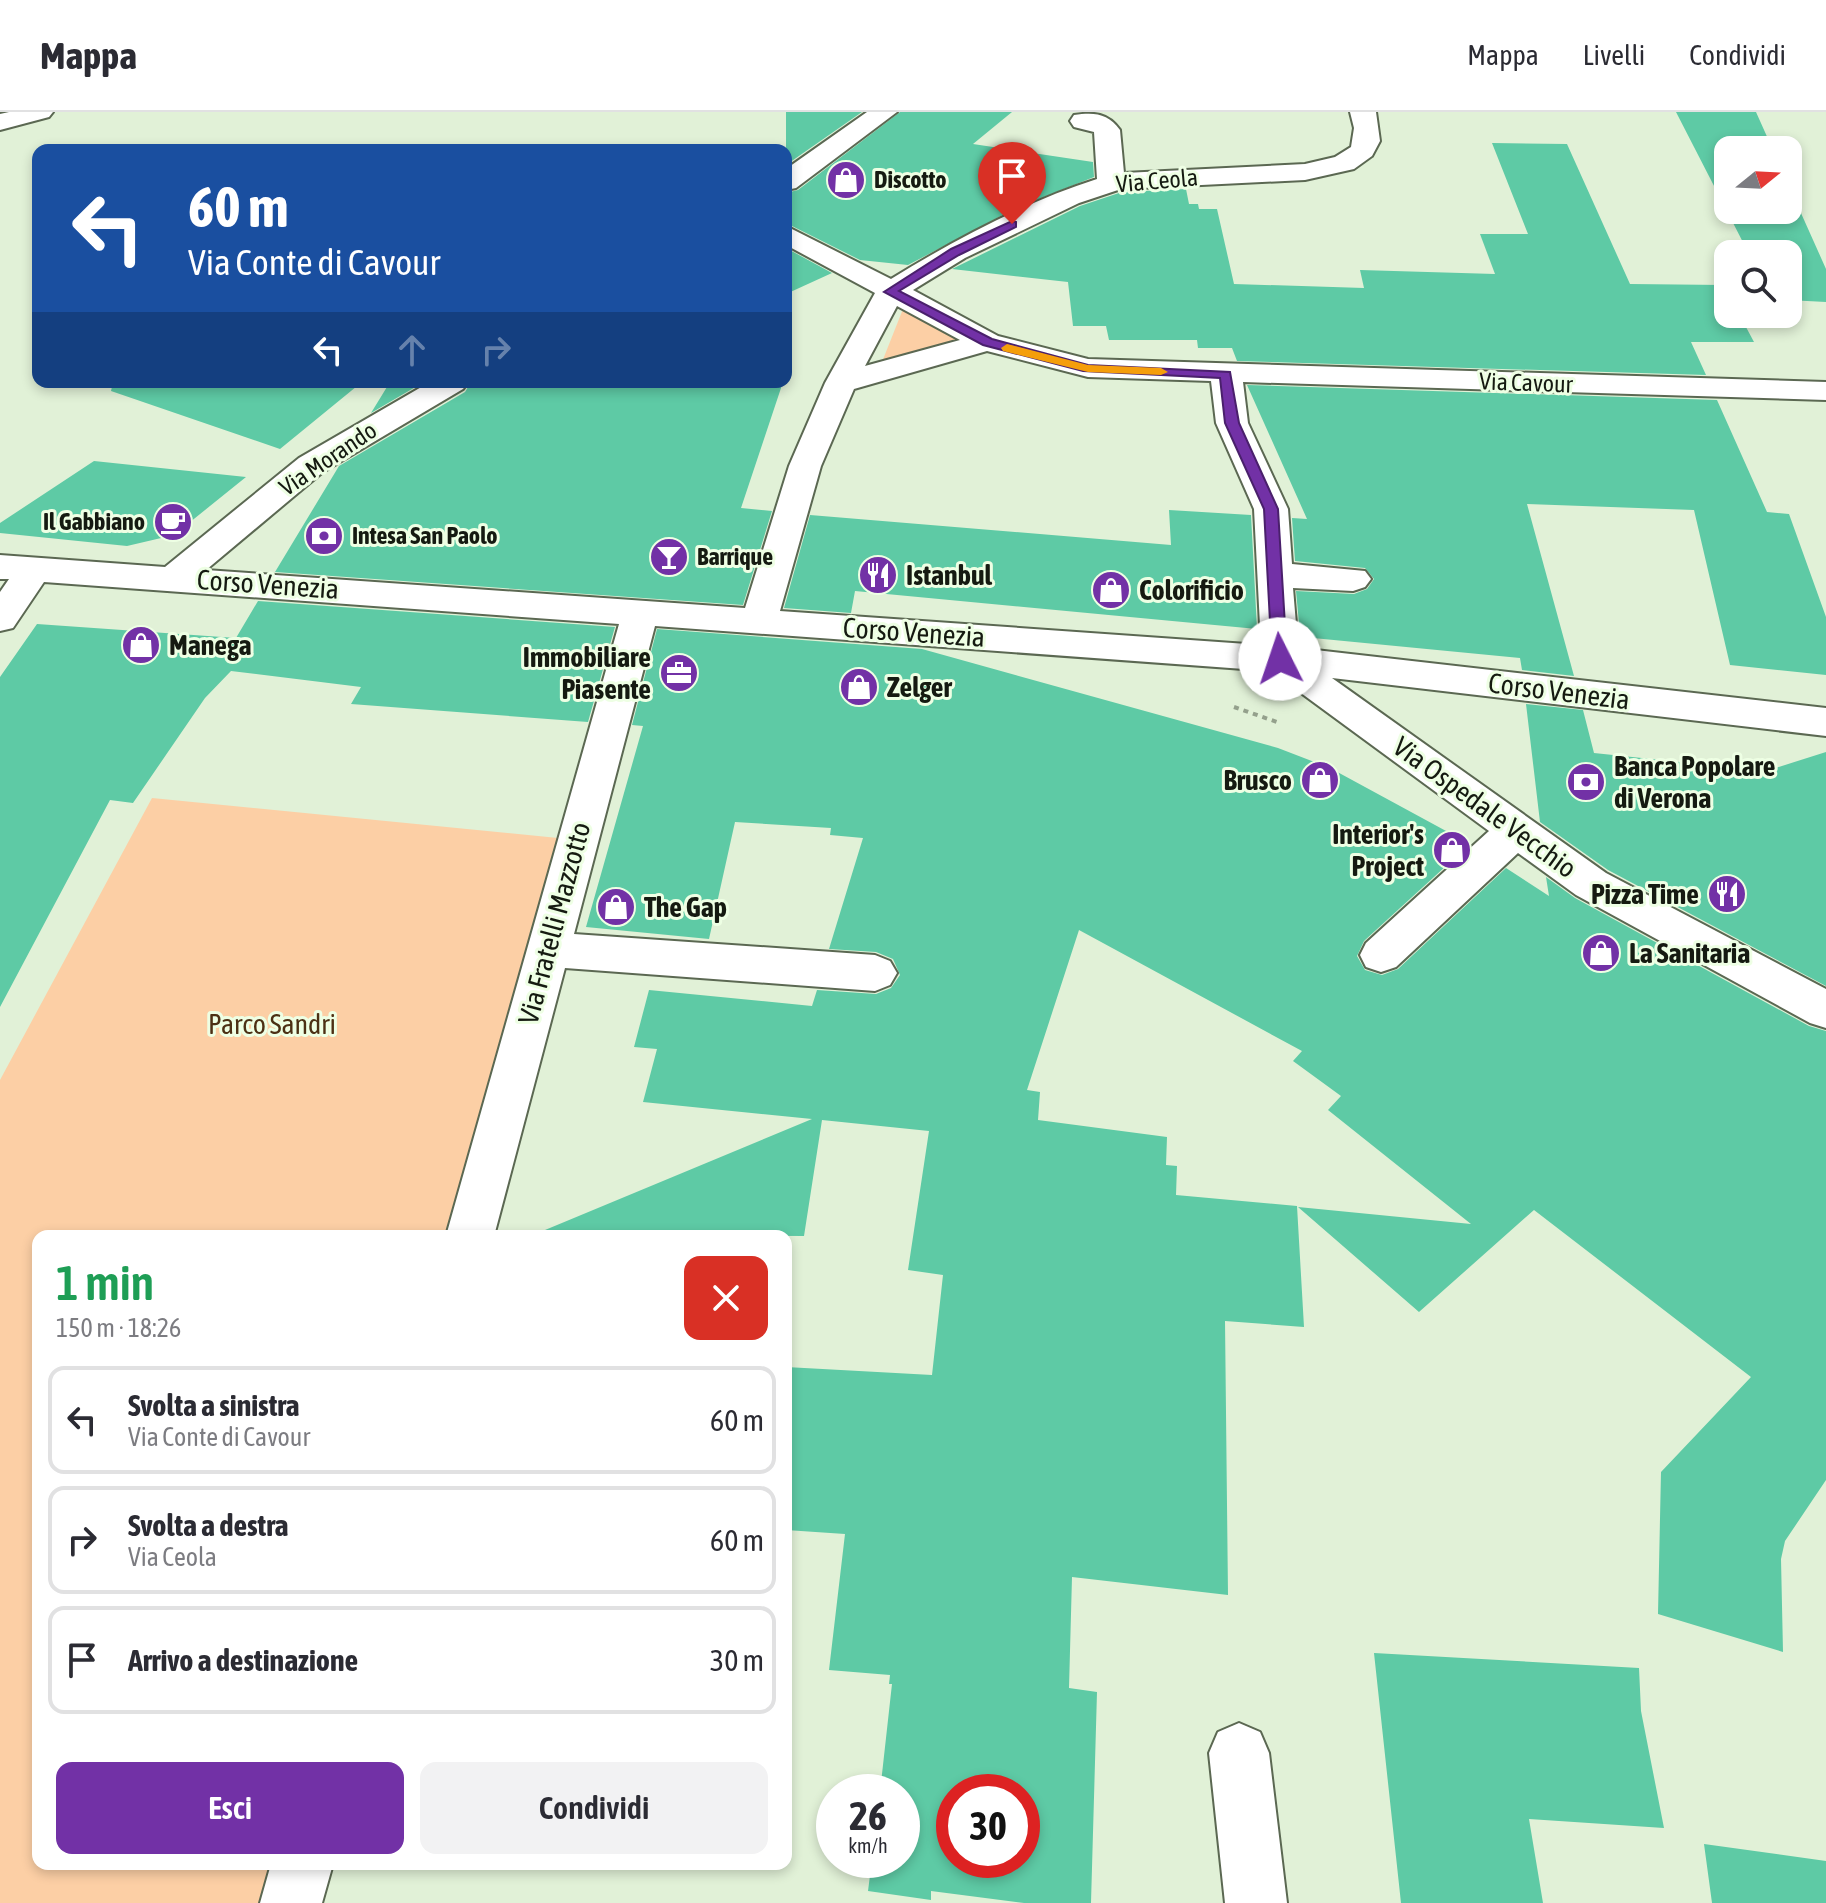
<!DOCTYPE html>
<html lang="it">
<meta charset="utf-8">
<style>
body{margin:0;font-family:"Asap Condensed",sans-serif;background:#f2f2f3;color:#2b2b33;height:100vh;display:flex;flex-direction:column;font-size:30px;white-space:nowrap}
*{box-sizing:border-box;margin:0}
p{font-size:26px;color:#7c7c81}
.icon{flex:none;width:44px;height:44px;fill:none;stroke:currentColor;stroke-width:2;stroke-linecap:round;stroke-linejoin:round}
.map{position:relative;flex:1;overflow:hidden}
.details{position:absolute;left:32px;top:1118px;width:760px;height:640px;display:flex;flex-direction:column;background:#fff;border-radius:16px;box-shadow:0 4px 12px #0003}
.details>*{flex:none}
.banner{position:absolute;left:32px;top:32px;width:760px;height:244px;border-radius:16px;box-shadow:0 4px 12px #0003;background:#1a4fa0;color:#fff;overflow:hidden}
.needle{width:52px;rotate:72deg}
.buttons{position:absolute;left:1714px;top:24px;display:grid;gap:16px}
.buttons a{display:grid;place-items:center;width:88px;height:88px;border-radius:16px;background:#fff;box-shadow:0 4px 12px #0003;font-size:40px}
.speed{position:absolute;left:816px;top:1662px;display:flex;gap:16px;font-size:40px;font-weight:700;text-align:center}
.speed>*{display:grid;place-content:center;width:104px;height:104px;border-radius:50%;background:#fff;box-shadow:0 4px 12px #0003;line-height:1}
.speed small{font-size:20px;font-weight:400}
.speed .limit{border:12px solid #d22;background:#fff;color:#111}
.pin{position:absolute;display:grid;place-items:center;width:68px;height:68px;color:#fff;margin:-82px -34px;border-radius:50% 50% 50% 0;rotate:-45deg;box-shadow:0 0 8px #0007}
.pin .icon{rotate:45deg}
.me{position:absolute;width:88px;margin:-44px;rotate:356deg;stroke-linejoin:round;filter:drop-shadow(0 0 6px #0008)}
.turn{display:flex;align-items:center;gap:28px;height:168px;padding:0 24px;font-size:36px}
.turn .icon{width:104px;height:104px;stroke-width:2.5}
.turn b{display:block;font-size:56px;line-height:68px}
.lanes{display:flex;align-items:center;height:76px;padding:0 24px;background:#0003;justify-content:center;gap:40px;direction:ltr}
.lanes .off{opacity:.35}
.round{display:grid;place-items:center;flex:none;width:84px;height:84px;border-radius:16px;background:#f2f2f3}
.summary{display:flex;align-items:center;justify-content:space-between;height:136px;padding:0 24px}
h1{font-size:48px;font-weight:600;line-height:60px;color:#1e9e55}
.action{display:flex;gap:16px;margin-top:auto;padding:16px 24px}
.action a{flex:1;height:92px;border-radius:16px;background:#7231a6;color:#fff;font-size:32px;font-weight:600;line-height:92px;text-align:center}
.action a+a{background:#f2f2f3;color:#2b2b33}
ul{padding:0;list-style:none}
li{display:flex;align-items:center;gap:24px;height:108px;margin:0 16px 12px;padding:0 8px;border:4px solid #e1e1e2;border-radius:16px}
li div{flex:1}
li b{display:block;font-size:30px}
li em{font-style:normal}
header{display:flex;align-items:center;gap:48px;box-sizing:border-box;height:112px;padding:0 40px;background:#fff;border-bottom:2px solid #e1e1e2}
header strong{font-size:38px}
nav{display:flex;gap:44px;margin-inline-start:auto;font-size:28px}
.map>svg:first-child{display:block}
.green{fill:#fccfa5}
.building{fill:#5ecaa5;fill-rule:evenodd}
.lines{fill:none;stroke-linecap:round;stroke-linejoin:round}
.minor-casing{stroke:#5b6852;stroke-width:4}
.path{stroke:#94a08c;stroke-width:4;stroke-dasharray:5 5;stroke-linecap:butt}
.minor{fill:#fff;fill-rule:evenodd}
.route{fill:#7231a6;stroke:#4a206c;stroke-width:2}
.slow{fill:#f59e0b}
.labels{text-anchor:middle;stroke-width:6;stroke-linejoin:round;paint-order:stroke}
.far-poi-label{font-size:24px;font-weight:bold;fill:#151a11;stroke:#eeffe4;text-anchor:start}
.far-street-label{font-size:24px;fill:#151a11;stroke:#eeffe4}
.poi-label{font-size:28px;font-weight:bold;fill:#151a11;stroke:#eeffe4;text-anchor:start}
.street-label{font-size:28px;fill:#151a11;stroke:#eeffe4}
.park-label{font-size:28px;fill:#4c3014;stroke:#eeffe4}
</style>
<header>
<strong>Mappa</strong>
<nav><a>Mappa</a><a>Livelli</a><a>Condividi</a></nav>
</header>
<div class="map">
<svg width="1826" height="1791" viewBox="0 0 1826 1791">
<rect width="100%" height="100%" fill="#e1f1d7"/>
<path class="green" d="M903,197L958,227L882,250Z
M152,686L568,727L453,1124H38V1752H271L260,1791H0V968Z"/>
<path class="building" d="M786,0H862L786,53Z
M900,0H1012L973,32L1093,50L1094,65L1016,96L908,153L860,148L786,111V81L798,78Z
M1676,0H1756L1773,38H1728V98H1788V72L1826,157V190L1788,188V142H1749Z
M1492,31L1567,32L1630,172L1724,173L1728,181V202H1739L1754,230H1691L1706,263L1237,249L1232,236H1198L1197,228H1109L1106,214H1073L1068,170L952,157L1080,94L1122,80L1186,77L1189,92H1198L1199,97H1217L1234,172L1364,176L1360,158L1495,162L1480,122H1528Z
M786,136L832,161L786,182Z
M113,270H362L280,337L111,279Z
M390,270H424L371,301Z
M471,270H783L741,396L772,399L743,493L275,460L339,354L465,280Z
M1247,273L1717,288L1767,400L1789,402L1826,505V563L1730,553L1694,398L1527,392L1574,564L1522,558L1520,546L1313,526V523L1300,522L1296,479L1354,482L1367,477L1374,467L1365,456L1295,449L1292,406L1307,407Z
M94,349L246,365L174,423L127,434L0,421V411Z
M1169,398L1251,403L1257,517L855,479L851,501L784,496L810,403L1171,433Z
M258,489L615,515L588,610L351,592L361,575L231,559L205,586L133,691L110,688L0,895V565L37,512L236,526Z
M657,517L922,537L1278,636L1330,656L1470,732L1364,829L1357,844L1365,858L1382,863L1398,857L1506,756L1549,784L1546,765L1575,786L1809,914L1826,919V1368L1785,1429L1781,1447L1783,1540L1658,1502L1661,1360L1751,1265L1534,1098L1419,1200L1298,1095L1471,1112L1328,998L1341,984L1293,949L1302,939L1079,818L1027,978L1040,980L1038,1008L1167,1025L1166,1053L1177,1054L1176,1083L1297,1094L1304,1215L1225,1209L1228,1483L1072,1465L1069,1576L1097,1580L1091,1791H1024L931,1779V1788L868,1779L872,1748H902V1680H880L892,1572H889L890,1563L829,1558L845,1422L786,1418V1255L932,1263L943,1163L908,1158L929,1019L822,1008L804,1124L533,1123L812,1007L643,990L657,937L634,935L649,878L812,894L817,878L876,882L891,876L900,863L893,847L876,840L829,837L863,726L830,723L831,716L735,710L709,827L586,815L643,614L632,613ZM954,1680H1022V1748H954Z
M1526,592L1583,598L1594,641L1766,659L1826,640V874L1608,758L1540,710Z
M1374,1541L1639,1556L1641,1599L1664,1716L1529,1707L1543,1791H1401Z
M1704,1732L1826,1749V1791H1712Z"/>
<g class="lines">
<g class="minor-casing">
<path id="minor" d="M9,0H53L49,5L0,18V2Z
M867,0H897L796,76L786,78V57Z
M1350,0H1376L1380,29L1372,44L1354,57L1305,68L1121,77L1079,91L965,146L913,178L998,224L1088,247L1826,270V288L1243,270L1248,311L1288,397L1292,452L1365,459L1371,467L1365,475L1353,479L1293,476L1298,536L1826,596V624L1332,566L1606,761L1826,877V916L1810,911L1576,783L1518,741L1396,855L1381,860L1366,855L1360,843L1366,831L1489,719L1271,559L655,514L574,822L875,843L890,849L897,861L890,873L875,879L565,856L494,1124H446L619,512L44,470L13,516L0,519V480L9,467H0V443L165,455L299,346L430,270H468L463,277L323,360L206,458L745,496L789,354L825,271L875,181L786,133V114L891,167C956,127 1025,90 1097,67L1094,20L1074,15L1070,9L1074,3C1094,0 1108,1 1120,18L1124,61L1305,52L1335,45L1351,35L1354,16ZM897,194L960,228L865,254ZM987,239L1088,265L1211,269L1216,311L1254,397L1261,533L780,499L821,354L854,277Z
M1239,1611L1260,1620L1269,1641L1287,1791H1225L1209,1641L1218,1620Z
M271,1752H333L322,1791H260Z"/>
</g>
<path class="path" d="M1234,595L1277,610"/>
<use href="#minor" class="minor"/>
</g>
<path class="route" d="M1012,109L1016,110V115L959,143L899,179L992,227L1088,253L1230,260L1239,311L1278,397L1287,547L1285,550L1280,552L1272,547L1264,397L1225,311L1220,266L1083,259L983,233L884,180L951,137Z"/>
<path class="slow" d="M1007,232L1088,253L1161,256L1168,260L1161,263L1088,260L1003,239L1001,236Z"/>
<defs>
<g id="shop-disc" transform="scale(2)"><circle r="9.5" fill="#7231a6" stroke="#eeffe4"/><path d="M-5-2.5h2.3a2.7 3.5 0 0 1 5.4 0H5L5.5 6h-11ZM-1.5-2.5h3a1.5 2.3 0 0 0-3 0Z" fill="#fff"/></g>
<g id="cafe-disc" transform="scale(2)"><circle r="9.5" fill="#7231a6" stroke="#eeffe4"/><path d="M-5.5-4.5H6V0H3Q3 3.5 0 3.5H-2.5Q-5.5 3.5-5.5 0ZM3-3.2v2h1.7v-2ZM-6 4.5H4V6H-6Z" fill="#fff"/></g>
<g id="bank-disc" transform="scale(2)"><circle r="9.5" fill="#7231a6" stroke="#eeffe4"/><path d="M-6-4H6V4H-6ZM0-2.3a2.3 2.3 0 1 0 0 4.6a2.3 2.3 0 1 0 0-4.6Z" fill="#fff"/></g>
<g id="bar-disc" transform="scale(2)"><circle r="9.5" fill="#7231a6" stroke="#eeffe4"/><path d="M-6-5H6L.8 .8V4.5H3.5V6h-7V4.5H-.8V.8Z" fill="#fff"/></g>
<g id="restaurant-disc" transform="scale(2)"><circle r="9.5" fill="#7231a6" stroke="#eeffe4"/><path d="M-5-6h1v4h1v-4h1v4h1v-4h1v5L-1.5 .5V6h-2V.5L-5-1ZM5-6V6H3V1.5H1.5Q1.5-4 5-6Z" fill="#fff"/></g>
<g id="office-disc" transform="scale(2)"><circle r="9.5" fill="#7231a6" stroke="#eeffe4"/><path d="M-6-3h4V-5.5h4V-3h4V5H-6ZM-1-4.5V-3h2v-1.5ZM-6 0V1H6V0Z" fill="#fff"/></g>
</defs>
<g fill-rule="evenodd">
<use href="#shop-disc" x="846" y="68"/>
<use href="#cafe-disc" x="173" y="410"/>
<use href="#bank-disc" x="324" y="424"/>
<use href="#bar-disc" x="669" y="445"/>
<use href="#restaurant-disc" x="878" y="463"/>
<use href="#shop-disc" x="1111" y="478"/>
<use href="#shop-disc" x="141" y="533"/>
<use href="#office-disc" x="679" y="561"/>
<use href="#shop-disc" x="859" y="575"/>
<use href="#shop-disc" x="1320" y="668"/>
<use href="#bank-disc" x="1586" y="670"/>
<use href="#shop-disc" x="1452" y="738"/>
<use href="#restaurant-disc" x="1727" y="782"/>
<use href="#shop-disc" x="616" y="795"/>
<use href="#shop-disc" x="1601" y="841"/>
</g>
<g class="labels">
<g class="far-poi-label">
<text x="874" y="76">Discotto</text>
<text x="145" y="418" text-anchor="end">Il Gabbiano</text>
<text x="352" y="432">Intesa San Paolo</text>
<text x="697" y="453">Barrique</text>
</g>
<g class="far-street-label">
<text transform="translate(1157 69) rotate(-5)" y="8">Via Ceola</text>
<text transform="translate(1526 271) rotate(2)" y="8">Via Cavour</text>
<text transform="translate(328 347) rotate(-34)" y="8">Via Morando</text>
</g>
<g class="poi-label">
<text x="906" y="473">Istanbul</text>
<text x="1139" y="488">Colorificio</text>
<text x="169" y="543">Manega</text>
<text x="651" y="555" text-anchor="end">Immobiliare<tspan x="651" dy="32">Piasente</tspan></text>
<text x="887" y="585">Zelger</text>
<text x="1614" y="664">Banca Popolare<tspan x="1614" dy="32">di Verona</tspan></text>
<text x="1292" y="678" text-anchor="end">Brusco</text>
<text x="1424" y="732" text-anchor="end">Interior's<tspan x="1424" dy="32">Project</tspan></text>
<text x="1699" y="792" text-anchor="end">Pizza Time</text>
<text x="644" y="805">The Gap</text>
<text x="1629" y="851">La Sanitaria</text>
</g>
<g class="street-label">
<text transform="translate(268 472) rotate(4)" y="10">Corso Venezia</text>
<text transform="translate(914 520) rotate(4)" y="10">Corso Venezia</text>
<text transform="translate(1559 579) rotate(7)" y="10">Corso Venezia</text>
<text transform="translate(1485 695) rotate(36)" y="10">Via Ospedale Vecchio</text>
<text transform="translate(554 811) rotate(-75)" y="10">Via Fratelli Mazzotto</text>
</g>
<g class="park-label">
<text x="272" y="922">Parco Sandri</text>
</g>
</g>
</svg>
<div class="buttons">
<a><svg class="needle" viewBox="-14 -14 28 28"><path d="M0-13l5 13h-10z" fill="#e53935"/><path d="M0 13l5-13h-10z" fill="#7c7c81"/></svg></a>
<a><svg class="icon" aria-label="search" viewBox="0 0 24 24"><circle cx="10" cy="10" r="6"/><path d="M15 15l6 6"/></svg></a>
</div>
<div class="speed"><div>26<small>km/h</small></div><div class="limit">30</div></div>
<div class="pin" style="left:1012px;top:112px;background:#d93025"><svg class="icon" aria-label="arrive" viewBox="0 0 24 24"><path d="M6 21V4h12l-3 4 3 4H6"/></svg></div>
<svg class="me" style="left:1280px;top:547px" viewBox="-20 -20 40 40"><circle r="19" fill="#fff"/><path d="M0-13L10 11 0 6-10 11z" fill="#7231a6"/></svg>
<div class="banner">
<div class="turn"><svg class="icon" aria-label="left" viewBox="0 0 24 24"><path d="M17 20v-9H6M10 6l-5 5 5 5"/></svg><div><b>60 m</b>Via Conte di Cavour</div></div>
<div class="lanes"><svg class="icon" aria-label="left" viewBox="0 0 24 24"><path d="M17 20v-9H6M10 6l-5 5 5 5"/></svg><svg class="icon off" aria-label="ahead" viewBox="0 0 24 24"><path d="M12 20V5M6 11l6-6 6 6"/></svg><svg class="icon off" aria-label="right" viewBox="0 0 24 24"><path d="M7 20v-9h11M14 6l5 5-5 5"/></svg></div>
</div>
<section class="details">
<div class="summary"><div><h1>1 min</h1><p>150 m · 18:26</p></div><a class="round" style="background:#d93025;color:#fff"><svg class="icon" aria-label="close" viewBox="0 0 24 24"><path d="M6 6l12 12M18 6L6 18"/></svg></a></div>
<ul>
<li><svg class="icon" aria-label="left" viewBox="0 0 24 24"><path d="M17 20v-9H6M10 6l-5 5 5 5"/></svg><div><b>Svolta a sinistra</b><p>Via Conte di Cavour</p></div><em>60 m</em></li>
<li><svg class="icon" aria-label="right" viewBox="0 0 24 24"><path d="M7 20v-9h11M14 6l5 5-5 5"/></svg><div><b>Svolta a destra</b><p>Via Ceola</p></div><em>60 m</em></li>
<li><svg class="icon" aria-label="arrive" viewBox="0 0 24 24"><path d="M6 21V4h12l-3 4 3 4H6"/></svg><div><b>Arrivo a destinazione</b></div><em>30 m</em></li>
</ul>
<div class="action"><a>Esci</a><a>Condividi</a></div>
</section>
</div>
